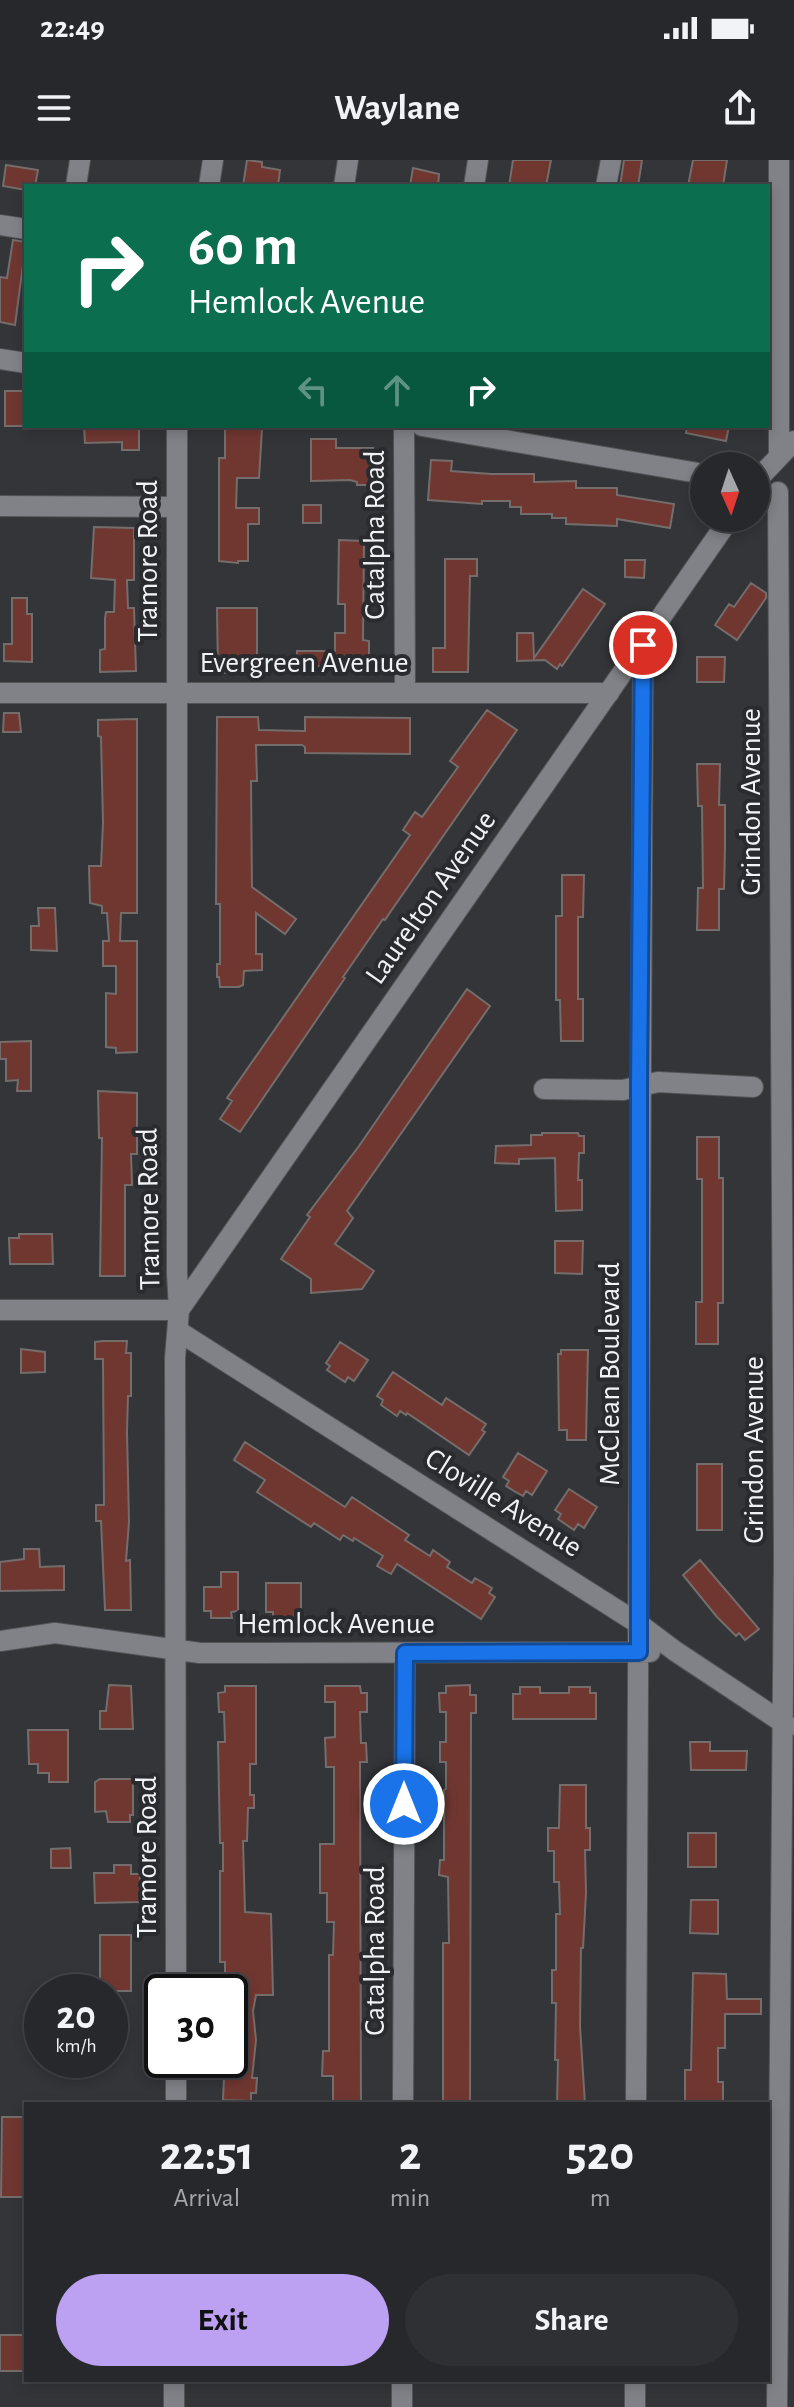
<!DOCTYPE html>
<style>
body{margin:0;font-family:"Alegreya Sans",sans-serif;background:#2e3033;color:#f1f3f6;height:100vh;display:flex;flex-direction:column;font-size:30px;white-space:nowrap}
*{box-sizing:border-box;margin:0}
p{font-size:26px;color:#a4a6a9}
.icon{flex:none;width:44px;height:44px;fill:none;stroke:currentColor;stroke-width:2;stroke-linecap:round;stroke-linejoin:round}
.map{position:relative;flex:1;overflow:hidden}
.details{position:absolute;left:24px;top:1942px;width:746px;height:280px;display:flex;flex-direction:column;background:#26282b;border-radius:0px;box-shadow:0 4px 12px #0003,0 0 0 2px #424447}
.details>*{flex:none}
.top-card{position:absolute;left:24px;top:24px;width:746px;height:244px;border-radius:0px;box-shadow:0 4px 12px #0003,0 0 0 2px #424447;background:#0b6e4f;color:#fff;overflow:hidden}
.needle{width:52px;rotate:177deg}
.tools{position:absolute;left:690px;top:292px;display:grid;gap:16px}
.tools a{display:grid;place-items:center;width:80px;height:80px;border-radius:50%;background:#26282b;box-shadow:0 4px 12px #0003,0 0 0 2px #424447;font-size:40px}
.speed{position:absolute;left:24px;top:1814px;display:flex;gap:16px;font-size:40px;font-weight:700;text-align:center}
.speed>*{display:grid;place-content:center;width:104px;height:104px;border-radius:50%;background:#26282b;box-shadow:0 4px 12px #0003,0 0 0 2px #424447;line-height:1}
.speed small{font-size:20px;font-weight:400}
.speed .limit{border:4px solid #111;border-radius:12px;background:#fff;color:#111}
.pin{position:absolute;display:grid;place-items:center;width:68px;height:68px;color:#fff;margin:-34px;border:4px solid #fff;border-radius:50%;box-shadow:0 2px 8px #0007}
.me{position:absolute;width:88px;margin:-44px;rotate:0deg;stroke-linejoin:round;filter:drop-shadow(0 0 6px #0008)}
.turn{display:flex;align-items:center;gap:28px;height:168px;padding:0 32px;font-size:36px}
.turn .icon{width:104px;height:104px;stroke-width:2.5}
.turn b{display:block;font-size:56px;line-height:68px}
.lanes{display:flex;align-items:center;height:76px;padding:0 32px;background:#0003;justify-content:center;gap:40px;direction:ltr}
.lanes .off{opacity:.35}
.eta{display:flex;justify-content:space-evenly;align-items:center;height:136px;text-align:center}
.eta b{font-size:48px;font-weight:600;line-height:56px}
.action{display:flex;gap:16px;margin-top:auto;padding:16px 32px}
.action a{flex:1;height:92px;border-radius:48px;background:#bca0f2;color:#111;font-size:32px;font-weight:600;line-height:92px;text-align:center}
.action a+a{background:#2e3033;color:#f1f3f6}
.status{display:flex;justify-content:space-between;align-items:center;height:56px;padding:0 40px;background:#26282b;direction:ltr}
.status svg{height:22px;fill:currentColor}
header{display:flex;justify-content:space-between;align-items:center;height:104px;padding:0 32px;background:#26282b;font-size:36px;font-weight:600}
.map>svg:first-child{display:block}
.building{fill:#703731;stroke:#746d6c;stroke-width:2}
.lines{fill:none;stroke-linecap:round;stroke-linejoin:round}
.minor-casing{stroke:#535458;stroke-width:22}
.minor{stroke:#808287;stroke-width:20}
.route-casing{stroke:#114b97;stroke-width:20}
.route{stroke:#1a73e8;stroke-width:14}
.labels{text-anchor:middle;stroke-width:8;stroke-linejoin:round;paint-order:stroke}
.street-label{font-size:30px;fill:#f1f2f5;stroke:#292b2f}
</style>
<div class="status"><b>22:49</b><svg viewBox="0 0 49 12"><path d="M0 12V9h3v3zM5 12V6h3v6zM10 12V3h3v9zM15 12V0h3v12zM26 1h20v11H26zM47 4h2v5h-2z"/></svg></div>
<header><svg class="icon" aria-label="menu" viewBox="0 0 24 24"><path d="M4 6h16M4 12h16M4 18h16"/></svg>Waylane<svg class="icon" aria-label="share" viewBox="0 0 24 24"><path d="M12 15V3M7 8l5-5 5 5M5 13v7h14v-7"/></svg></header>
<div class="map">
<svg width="794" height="2247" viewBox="0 0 794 2247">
<rect width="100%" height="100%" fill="#333539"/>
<path class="building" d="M247,0L262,2V7L280,10L278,26H243Z
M513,0H551L546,26H509Z
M624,0H642L638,26H620Z
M693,0H727L723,26H688Z
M6,5L38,10L35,26H26V30L3,26Z
M413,8L439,14L438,26H410Z
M13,80L26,82L15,165L0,162V117L7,118Z
M5,231H26V266H5Z
M84,266H139V290H122V282L85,283Z
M225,266H258V269H262L259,318H237L236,348H259V364H248V401H238V403L219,401V298H225Z
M687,266H729L726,281L686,273Z
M311,279H336V288H373L374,325H357V322L350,320L311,321Z
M431,300L452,301L451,311L491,314H534V322L576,321V328H617V335L674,344L670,368L617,359V366L566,364V358H552V354H521V347H510V341H482V344L428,340Z
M303,345H321V363H303Z
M94,367L134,368V420H127L128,448H134L136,511L100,512V490L105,489V458L106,452H114L115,420L91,418Z
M339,380L364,381L363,480L369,481V500L363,499V506H317V510H297V491H335V473H345V444H338Z
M445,399H477V416H470L468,512H433V488H445Z
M625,400H645L644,418L625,417Z
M751,423L766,433V438L737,480L715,465L729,444L734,447Z
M583,429L605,444L562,506L560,504L557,509L545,500L517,501V473H533L534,498Z
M12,438H27V454H32V502L4,501V484H12Z
M217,448H257V497H260V512L218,513Z
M697,497H725L724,522H697Z
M487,550L517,570L391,751L385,760L383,759L343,817L345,818L240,972L220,959L232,941L227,938L410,675L403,670L415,652L422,657L458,607L450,601Z
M4,553H19L21,572H3Z
M217,557H258L259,570L305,571V557L410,558V594L305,593V587L302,585H256L257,621H251L252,727L296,759L285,774L256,753V794H262V810L244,811L243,825L239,827H220L219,817H217V804H220V744H216Z
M137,559V753H121L120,781H137V892L116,893V888L106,887V833L116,834V806H103V781H109L107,753H102V746L90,743L89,706H101L103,663L101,577L98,576V560Z
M697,604H720L719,645H725V687L724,729H719V770H697L698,728H703L702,646H698Z
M562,715H584L583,757H578V839H583V881H561L560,840H556V756H562Z
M38,748H55L57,791L31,790V766H39Z
M467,829L490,846L347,1051L353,1058L335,1084L374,1111L362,1129L311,1133V1119L281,1099L310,1057L307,1055L359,986Z
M31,881V931H17L18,920L6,921V899H0V882Z
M98,931L137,933V994H131L132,1025H125V1116H100L102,978H99Z
M542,973H578L579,976H584V993H579L578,1020H582V1050L556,1051L555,998L519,999V1004L495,1003L496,986L531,985V975H542Z
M697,977H719V1018H723V1143H718V1184H696V1142H702V1019H697Z
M19,1074H52L53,1104H10L9,1078H19Z
M555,1081H583L582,1114L555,1113Z
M103,1181H127L126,1193H131V1236H128L127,1272L129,1362L126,1401L130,1400L131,1450H105L101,1361H96V1345H104L103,1203V1199H95V1182Z
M340,1182L368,1200L354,1221L348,1217L345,1222L327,1210L330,1206L326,1203Z
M21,1189L45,1192V1212L21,1213Z
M561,1190H588L586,1280H567V1270H559L558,1194H561Z
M393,1212L442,1245L446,1238L486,1264L482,1270L485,1272L469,1295L407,1253L406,1255L400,1251L397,1256L381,1245L383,1240L377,1236Z
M245,1282L345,1347L352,1337L409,1375L405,1380L430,1396L433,1390L450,1402L447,1407L472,1423L475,1418L492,1428L489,1433L495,1437L481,1459L397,1404L391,1414L377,1406L383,1396L354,1378L353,1381L343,1375L340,1380L314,1363L311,1367L257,1332L265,1320L234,1300Z
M518,1293L547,1311L532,1335L526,1331L523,1336L514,1331L506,1326L509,1321L503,1317Z
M697,1304H722V1370H697Z
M569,1329L597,1347L584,1368L578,1364L574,1370L558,1359L561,1354L555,1350Z
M24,1389H39L40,1407L64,1406V1430L0,1431V1402L24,1399Z
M700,1400L759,1469L745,1480L739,1473L736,1476L717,1457L683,1415Z
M221,1412H238V1451L231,1452L232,1458H211V1451H204V1427H221Z
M266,1423H301V1452H294V1458H273V1452H266Z
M109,1525L131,1526L133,1569H100V1551H106Z
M470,1525V1535H476V1553H471V1559L470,1944H443V1783H449L448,1717L439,1715L440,1700H444V1630L446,1629V1602H440V1582H446V1552H440L439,1533H446V1526Z
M225,1526H256V1604H250V1635H254V1648H248L247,1681H243L245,1752L271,1754L273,1835H256L253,1851L256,1880L252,1918H257L256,1933H251V1941L223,1940L224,1918H230V1832H225V1802H220V1711H223V1683H220L218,1582H225L224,1552H219L218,1533L225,1532Z
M325,1526H360L361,1533H367V1552H360L361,1583H366L367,1602H360L361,1944H333V1916H322L323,1891H329V1795H333L334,1762H327V1733H320V1684H334V1607H326L325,1578L335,1577V1542H325Z
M520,1527H540V1533H569V1527H590V1533H596V1559H513V1534H520Z
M28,1570H68V1622H49V1613H38V1604H29Z
M690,1582H710V1591H747L746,1610H691Z
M100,1619H133V1655H130V1662H108L106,1651L95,1652V1622Z
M560,1625H586V1668H590V1690H585L586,1733L583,1788H581L580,1866L585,1944H557L558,1900H555L556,1843H552V1810H556V1754H560L559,1722H554V1691H548V1668H559Z
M688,1673H716V1707H688Z
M70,1688L71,1708H51V1689Z
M114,1705H131V1714H140V1742L95,1743L94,1713H114Z
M691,1740H718V1774L690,1773Z
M100,1775H131V1831H106V1823H100Z
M693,1813L726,1814L727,1839H761V1854H725V1888H718V1922H723V1944H685V1910H691Z
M2,1957H26V2037H1Z
M0,2175H26V2211H0Z"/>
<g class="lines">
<g class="minor-casing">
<path id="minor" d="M779,0V295
M76,26L80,0
M209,26L213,0
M344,26L348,0
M474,26L478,0
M606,26L611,0
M0,65L26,69
M0,199L26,203
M404,266L405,531
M422,266L704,314
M756,321L794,281
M0,346L177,347
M0,533H609
M544,929L623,930L658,922L753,927
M0,1150H179L730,358
M178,1171L639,1464L675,1491L788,1566
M0,1481L55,1473L200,1493L650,1492
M176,1832L175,1198L179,1150L177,1114V266
M176,1944V1900
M403,1944L405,1493
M636,1944L643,485
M174,2247V2220
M402,2247V2220
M635,2247V2220
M777,2247L784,1399L778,332"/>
</g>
<use href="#minor" class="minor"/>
</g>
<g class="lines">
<g class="route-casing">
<path id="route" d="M404,1644L405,1493L639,1492V926L643,485"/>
</g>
<use href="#route" class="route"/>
</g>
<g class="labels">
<g class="street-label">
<text transform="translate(374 375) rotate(-90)" y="10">Catalpha Road</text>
<text transform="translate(147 401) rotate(-90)" y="10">Tramore Road</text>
<text x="304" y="512">Evergreen Avenue</text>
<text transform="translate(750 642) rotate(-90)" y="10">Grindon Avenue</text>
<text transform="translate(430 737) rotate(-55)" y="10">Laurelton Avenue</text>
<text transform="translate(148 1049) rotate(-91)" y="10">Tramore Road</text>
<text transform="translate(609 1214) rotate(-90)" y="10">McClean Boulevard</text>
<text transform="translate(753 1290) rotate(-90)" y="10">Grindon Avenue</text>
<text transform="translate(504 1342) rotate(32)" y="10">Cloville Avenue</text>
<text x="336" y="1473">Hemlock Avenue</text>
<text transform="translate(146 1697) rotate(-90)" y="10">Tramore Road</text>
<text transform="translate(374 1791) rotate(-90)" y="10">Catalpha Road</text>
</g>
</g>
</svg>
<div class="tools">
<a><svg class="needle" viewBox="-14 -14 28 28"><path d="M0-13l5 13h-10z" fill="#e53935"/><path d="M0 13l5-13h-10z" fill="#a4a6a9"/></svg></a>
</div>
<div class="speed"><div>20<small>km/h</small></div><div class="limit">30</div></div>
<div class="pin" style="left:643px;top:485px;background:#d93025"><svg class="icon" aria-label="arrive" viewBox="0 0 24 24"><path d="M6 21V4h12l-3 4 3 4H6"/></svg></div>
<svg class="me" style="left:404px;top:1644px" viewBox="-20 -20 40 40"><circle r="17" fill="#1a73e8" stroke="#fff" stroke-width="3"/><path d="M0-11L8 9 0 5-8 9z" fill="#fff"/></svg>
<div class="top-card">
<div class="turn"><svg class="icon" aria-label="right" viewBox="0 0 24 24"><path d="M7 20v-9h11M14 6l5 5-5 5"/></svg><div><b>60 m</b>Hemlock Avenue</div></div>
<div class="lanes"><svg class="icon off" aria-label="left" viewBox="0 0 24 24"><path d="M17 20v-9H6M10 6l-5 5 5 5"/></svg><svg class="icon off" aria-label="ahead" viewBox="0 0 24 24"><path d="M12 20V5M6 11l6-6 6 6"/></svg><svg class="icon" aria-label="right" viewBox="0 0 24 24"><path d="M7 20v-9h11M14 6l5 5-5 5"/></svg></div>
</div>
<section class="details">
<div class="eta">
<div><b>22:51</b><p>Arrival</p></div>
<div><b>2</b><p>min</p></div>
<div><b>520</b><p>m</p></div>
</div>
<div class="action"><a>Exit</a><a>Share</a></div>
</section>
</div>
